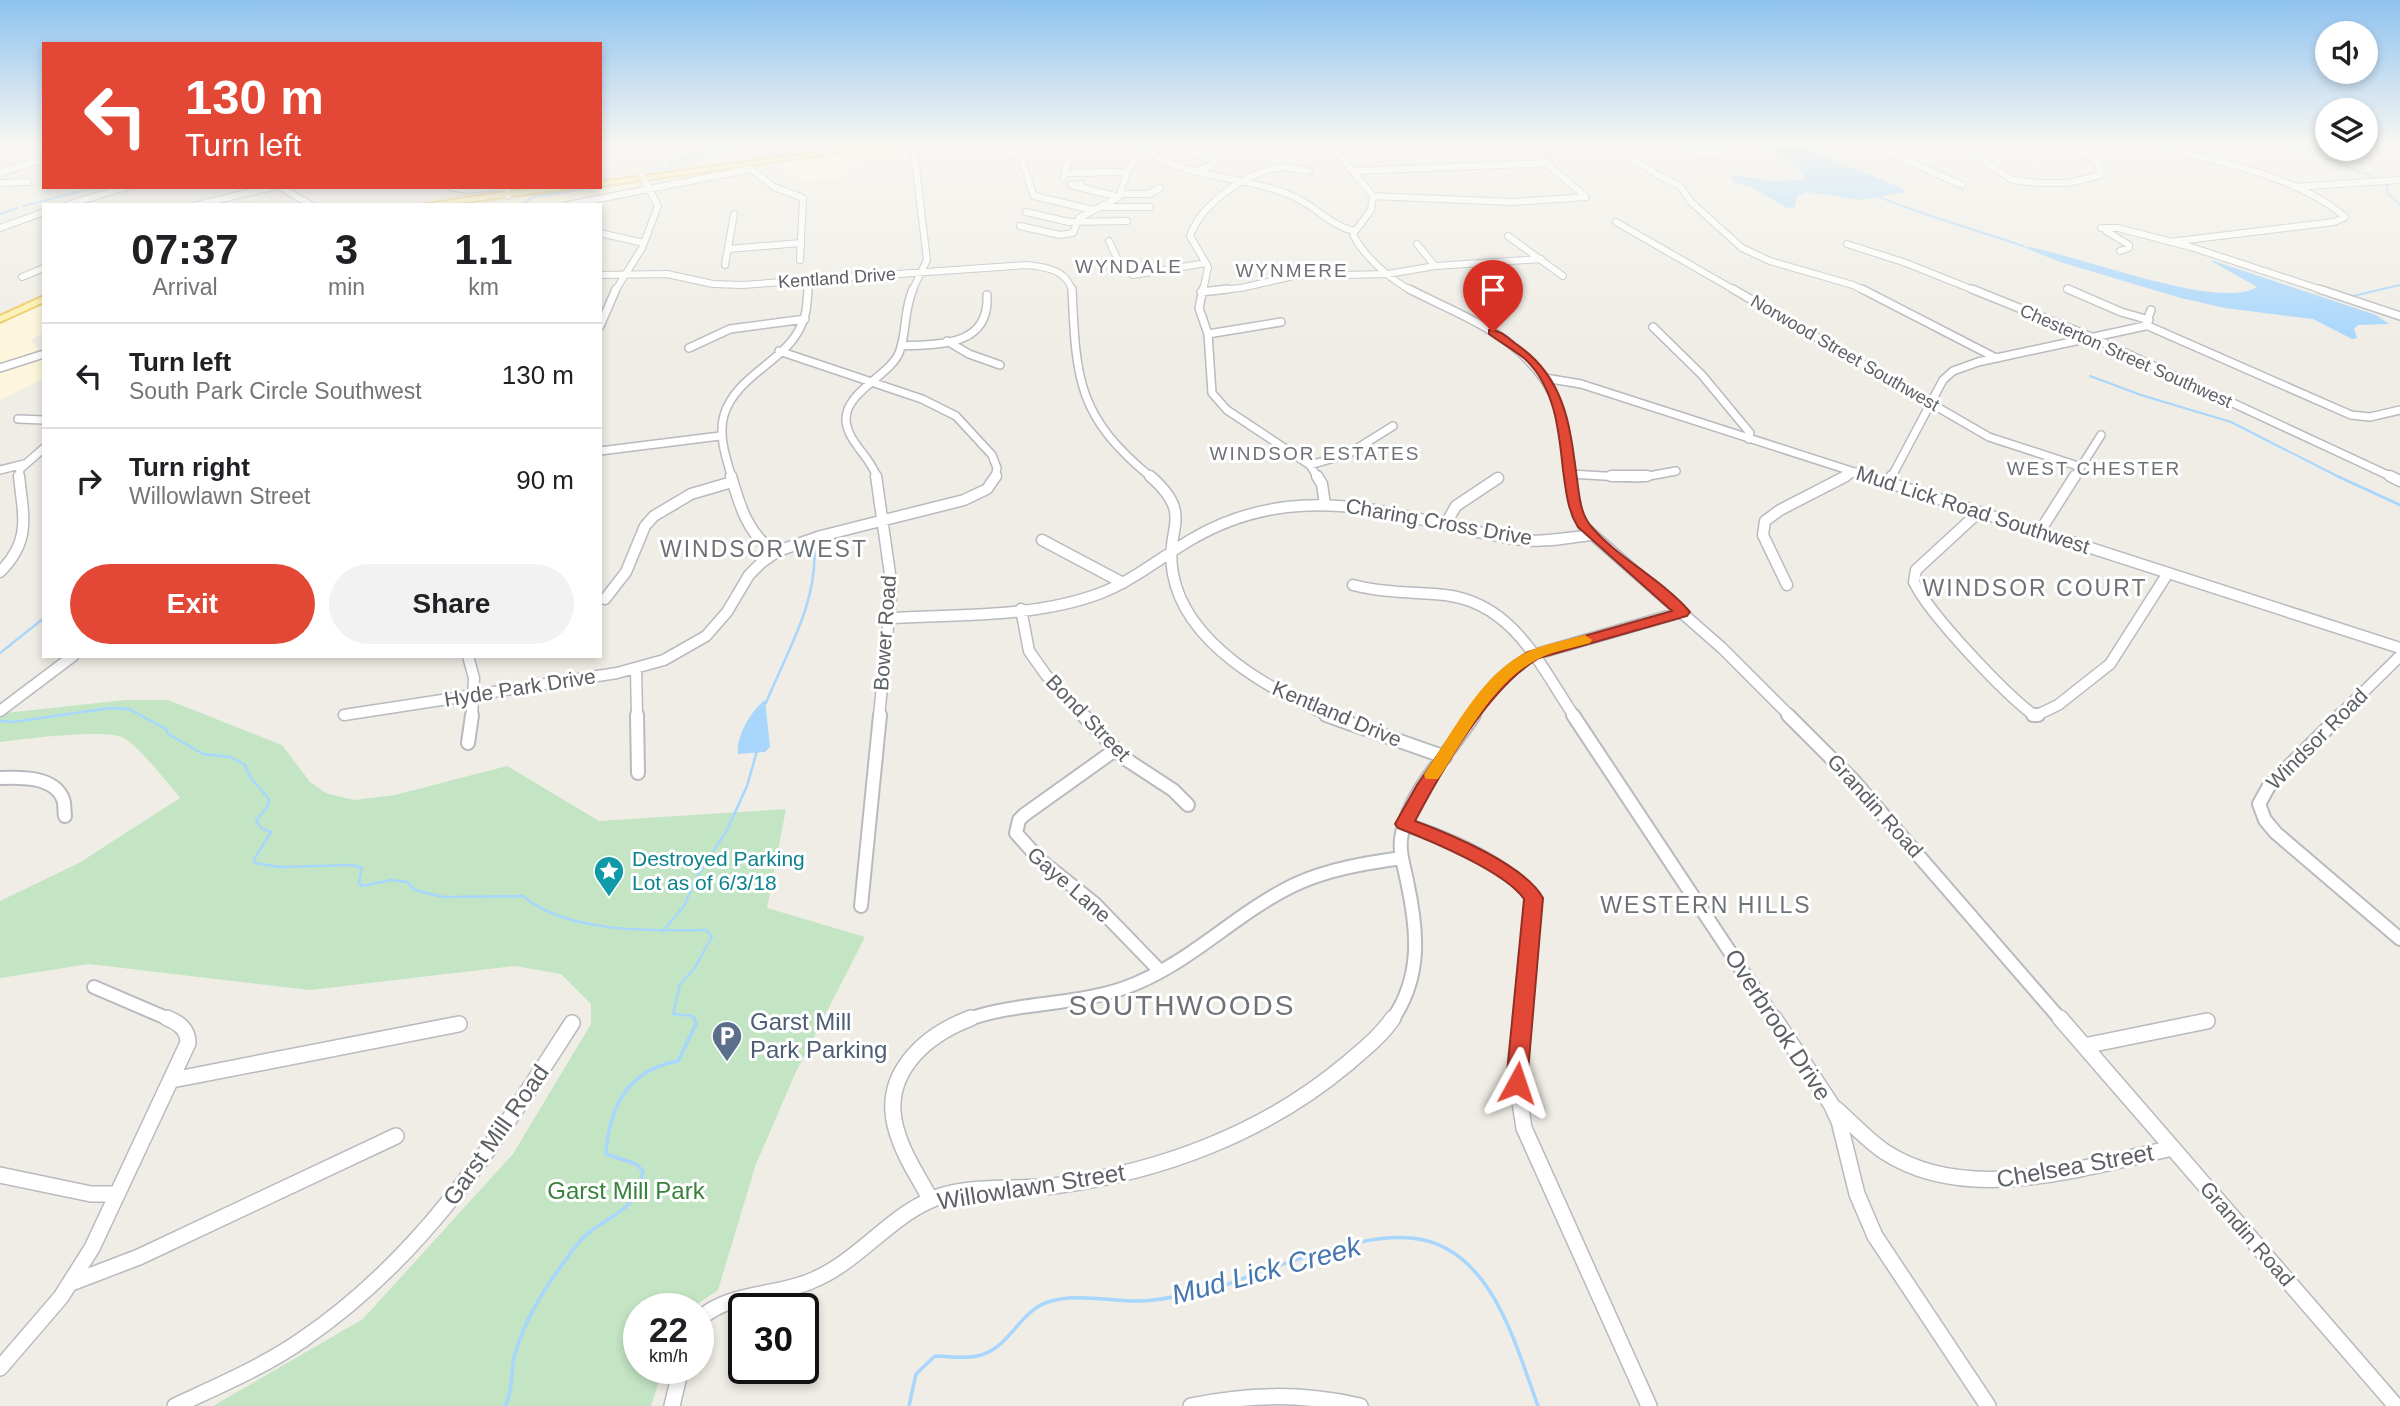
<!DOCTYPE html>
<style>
body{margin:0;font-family:Helvetica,sans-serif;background:#f2f2f2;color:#202124;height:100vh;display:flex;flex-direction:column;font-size:26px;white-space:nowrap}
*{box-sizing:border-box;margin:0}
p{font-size:23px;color:#757577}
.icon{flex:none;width:38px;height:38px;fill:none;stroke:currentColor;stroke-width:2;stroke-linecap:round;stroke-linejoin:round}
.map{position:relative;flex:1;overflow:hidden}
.panel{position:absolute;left:42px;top:203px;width:560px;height:455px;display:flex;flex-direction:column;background:#fff;border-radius:0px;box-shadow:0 4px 10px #0003}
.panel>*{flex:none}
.top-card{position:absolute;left:42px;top:42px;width:560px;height:147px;border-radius:0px;box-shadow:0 4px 10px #0003;background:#e34837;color:#fff;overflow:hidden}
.tools{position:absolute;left:2315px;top:21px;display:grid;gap:14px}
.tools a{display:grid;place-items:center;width:63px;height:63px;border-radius:50%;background:#fff;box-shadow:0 4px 10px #0003;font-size:35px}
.speed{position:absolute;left:623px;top:1293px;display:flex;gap:14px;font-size:35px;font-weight:700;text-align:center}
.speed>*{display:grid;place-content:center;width:91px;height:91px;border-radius:50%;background:#fff;box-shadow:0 4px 10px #0003;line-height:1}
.speed small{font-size:18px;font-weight:400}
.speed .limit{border:4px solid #111;border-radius:10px;background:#fff;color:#111}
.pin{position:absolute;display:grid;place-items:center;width:60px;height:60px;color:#fff;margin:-72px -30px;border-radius:50% 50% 50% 0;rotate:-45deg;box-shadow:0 0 7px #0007}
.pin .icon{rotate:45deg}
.me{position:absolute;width:77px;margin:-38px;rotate:5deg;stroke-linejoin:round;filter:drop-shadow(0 0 5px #0008)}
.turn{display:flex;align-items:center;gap:24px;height:147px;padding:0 28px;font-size:32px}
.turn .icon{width:91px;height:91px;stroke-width:2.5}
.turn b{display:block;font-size:49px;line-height:60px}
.eta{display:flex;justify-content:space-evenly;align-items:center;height:119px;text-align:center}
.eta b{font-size:42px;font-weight:600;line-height:49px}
.primary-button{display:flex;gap:14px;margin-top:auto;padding:14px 28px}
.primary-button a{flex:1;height:80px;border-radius:42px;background:#e34837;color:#fff;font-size:28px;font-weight:600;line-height:80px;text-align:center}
.primary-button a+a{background:#f2f2f2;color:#202124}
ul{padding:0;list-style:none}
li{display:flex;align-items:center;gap:21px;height:105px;padding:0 28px;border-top:2px solid #e0e0e0}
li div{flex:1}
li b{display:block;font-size:26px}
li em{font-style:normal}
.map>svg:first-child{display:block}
.commercial{fill:#fdf6dd}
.green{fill:#c3e5c4}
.water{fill:#a8d6fc}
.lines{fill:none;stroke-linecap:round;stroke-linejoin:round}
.stream-far2{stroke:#a8d6fc;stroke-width:2}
.stream-far1{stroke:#a8d6fc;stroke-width:2.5}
.stream{stroke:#a8d6fc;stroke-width:3.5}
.minor-far4-casing{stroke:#b8babf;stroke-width:8}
.minor-far3-casing{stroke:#b8babf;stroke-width:10}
.minor-far2-casing{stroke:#b8babf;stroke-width:13}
.minor-far1-casing{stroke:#b8babf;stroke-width:16}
.minor-casing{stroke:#b8babf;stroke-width:18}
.major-casing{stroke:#ecc861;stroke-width:4}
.minor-far4{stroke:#fff;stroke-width:6}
.minor-far3{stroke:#fff;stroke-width:7}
.minor-far2{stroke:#fff;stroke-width:10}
.minor-far1{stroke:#fff;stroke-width:12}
.minor{stroke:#fff;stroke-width:15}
.major{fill:#fcf1ad;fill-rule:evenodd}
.route{fill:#e34837;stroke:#942f24;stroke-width:2}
.slow{fill:#f59e0b}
.labels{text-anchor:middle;stroke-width:6;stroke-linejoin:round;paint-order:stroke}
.far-street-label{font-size:18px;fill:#5d6065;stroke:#fff}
.far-neighbourhood-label{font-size:19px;letter-spacing:2px;fill:#6e7277;stroke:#fff}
.street-label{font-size:21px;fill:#5d6065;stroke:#fff}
.culture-label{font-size:21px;fill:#0d838f;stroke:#fff;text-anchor:start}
.neighbourhood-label{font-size:23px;letter-spacing:2px;fill:#6e7277;stroke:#fff}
.near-service-label{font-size:24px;fill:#4e5e75;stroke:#fff;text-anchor:start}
.near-street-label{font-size:24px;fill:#5d6065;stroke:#fff}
.near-park-label{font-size:24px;fill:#38823d;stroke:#fff}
.near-neighbourhood-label{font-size:28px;letter-spacing:2px;fill:#6e7277;stroke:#fff}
.near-water-label{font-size:28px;font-style:italic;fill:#4576ae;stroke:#fff}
</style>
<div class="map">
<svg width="2400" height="1406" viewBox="0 0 2400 1406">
<rect width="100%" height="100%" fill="#efede5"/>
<path class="commercial" d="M916,143H1036L962,154L851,161V178L798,181L779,163Z
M637,183L640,190L541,205H470Z
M44,303V332L30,340L44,355V378L0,400V323Z"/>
<path class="green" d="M126,700H168L282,745L310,782L326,793L354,800L395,795L507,766L599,821L786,809L767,908L865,937L795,1074L756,1164L718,1290L690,1309H639V1368L663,1369L651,1406H213L363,1319L513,1154L591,1024V1004L561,974L515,966L310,990L89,964L0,978V901L79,863L180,798C169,784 138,746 124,738C108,728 22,739 0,742V716L5,713Z"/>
<path class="water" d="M1758,143H1792L1902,188L1905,192L1859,200L1809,192L1797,196L1795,207L1787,208L1753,188L1733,182L1731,175L1773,181L1803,180L1805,176L1785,158Z
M2021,246C2072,252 2217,312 2257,287L2211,261H2214L2376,315L2389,324L2358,325L2354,329L2357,338L2352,339L2313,319L2225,308L2181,298L2060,262Z
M765,700L770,747L765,752L738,754C736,736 751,711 765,700Z"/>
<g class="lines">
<path class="stream-far2" d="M2288,143L2379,179
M654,170L670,168V162L737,143
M2385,183L2388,187L2387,193L2400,205
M600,187L632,182
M526,189L528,187
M1877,196C1924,216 1974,229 2023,246
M243,205L248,203
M521,205L534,197L598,187
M23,206L97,187
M0,214L17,208
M2349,297L2400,285
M2090,376L2141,395L2231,422L2341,478"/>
<path class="stream-far1" d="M2337,476L2400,505
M0,653L44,618
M766,703C786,653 819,601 814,545
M0,721L13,722L110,708L129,709L166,729L168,734L203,754L231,757L245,765L250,777L269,799L268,806L256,821L262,829L271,832L254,859L255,863L279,867L352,865L362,868L359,882L361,886L392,880L407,882L415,890L443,897L523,896C566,933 652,931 706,930L712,937L694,969L680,984L673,1014L693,1016L695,1020
M662,932L684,906L696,878L727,830L747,786L757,751"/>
<path class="stream" d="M505,1406C514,1389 510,1371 515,1354C526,1314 551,1279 575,1247C601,1213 636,1219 643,1171L636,1164L606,1154C609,1106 628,1070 678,1061L696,1024L694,1018
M909,1406L916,1374L935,1356C949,1356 964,1359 977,1356C1009,1350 1018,1312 1048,1302C1075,1293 1110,1301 1138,1301C1162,1301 1187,1294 1211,1289C1234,1284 1254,1273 1276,1266C1318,1254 1367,1234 1411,1238C1491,1245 1515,1344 1538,1406"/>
<g class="minor-far4-casing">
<path id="minor-far4" d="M987,143L991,150L1020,156L1034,196L1093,210
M1135,143C1180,179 1236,174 1288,194C1313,203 1328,225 1354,231
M1329,143L1373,196L1371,210L1353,234C1363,256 1391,280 1412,291
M1610,143L1661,177L1680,186L1691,202L1742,248L1770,261L1853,285L1865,291
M1665,143L1706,155L1733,151
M1849,143L1897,156L1962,185
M1960,143L2012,180L2038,183H2068L2101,175C2098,154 2075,150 2058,143
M2142,143C2205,158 2296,174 2345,217L2334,222L2170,242
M1331,145L1443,143
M1614,146L1637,143
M0,150L14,143
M1193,151L1215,163L1196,172
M1353,171L1549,163
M0,173L44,159
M1065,173L1127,172
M1063,178L1068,161L1082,146
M0,183L28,182
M1081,184L1071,185L1119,197
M280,187L311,205
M451,187L468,190L495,187
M507,187L508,196
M2295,187L2400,180
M1122,194H1149L1160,188
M1373,196L1511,202L1586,197L1523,143
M67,205L126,187
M197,205L272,187
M567,205L751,169L774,187L803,198L800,260
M1105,207H1150
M1026,212L1069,222L1127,221
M1616,222L1736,291
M1020,226L1060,235L1073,233L1079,218L1119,197L1127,172L1142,150
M0,228L44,212
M2101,228H2118L2191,247L2325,291
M2106,231L2129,245V248L2120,251
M600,233L644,243
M1508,236L1563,276
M1109,241L1118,260L1133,275L1206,263
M1417,244L1435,266
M1847,244L1906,263L1976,291
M728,249L801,243
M725,265L734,214
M600,275L667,274L713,284L742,285L1027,265C1046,267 1067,270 1072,291
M22,277L44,268
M2067,289L2072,291
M615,291L642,248L658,206L642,176
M808,291V280
M912,291L927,260L913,143
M1203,291L1208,267L1190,236C1201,205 1243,174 1276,168C1287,166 1298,169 1309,171
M1210,291L1241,288L1293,276L1388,274L1435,266L1541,259"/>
</g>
<g class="minor-far3-casing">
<path id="minor-far3" d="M1072,289C1076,382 1078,417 1152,478
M1203,289L1199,308L1208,334L1212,393L1227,410L1310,465L1318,478
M1409,289C1472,321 1531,339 1560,409C1568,429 1567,457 1570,478
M1733,289L1989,437L2081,467
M1862,289L1996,358
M1972,289L2091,337L2394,478
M2068,289L2121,312L2149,320
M2319,289L2400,316
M1201,292L1228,289
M2146,325L2351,415L2370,417L2400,410
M600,326L616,289
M1653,327L1702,375L1750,433L1749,439
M1208,334L1281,322
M947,341L969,354L1000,365
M901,346C939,344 990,347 987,295
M689,348L730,329L805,319
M779,351L922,399L956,416L992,455L997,468L995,478
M0,368L44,354
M1545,378L1581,384L1873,478
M18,419L44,420
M600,451L720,436
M1310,465L1348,454L1393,426
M0,470L24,464
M1570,474L1638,478L1676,471
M19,478L20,469L44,448
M732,478C726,458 718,435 724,415C736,375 785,362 801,326C807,315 807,302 808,289
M877,478C872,458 847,442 846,420C845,392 890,375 899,353C907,334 903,312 913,289
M1843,478L1855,472
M1891,478L1943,380L1953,371L1978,362L2145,326L2151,310
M2074,478L2101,435"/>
</g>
<g class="minor-far2-casing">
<path id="minor-far2" d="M731,476C740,507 748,534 775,553
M876,476L892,588L879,716
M1150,476C1196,516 1164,527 1173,574C1186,645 1271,690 1330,716
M1317,476L1322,484L1325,505
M1570,476L1577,514L1584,527L1722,648L1790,716
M1611,476H1647
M1868,476L2400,648
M2390,476L2400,481
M1888,483L1892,476
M1979,512L1916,570L1914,582C1929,614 2006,695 2035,716L2058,705L2110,664L2168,573
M1445,525L1456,506L1498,478
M2040,531L2075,476
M1042,540L1123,583
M0,572C32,540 23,516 19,476
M1353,585C1384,593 1414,592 1445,595C1513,603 1540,665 1574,716
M1787,585L1763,535L1765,521L1780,510L1846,476
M605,599L626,572L645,526L654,516L691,494L732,482
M1021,609L1029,651L1046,675L1085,716
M890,618C959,614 1035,618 1101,593C1134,580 1161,557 1192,539C1221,522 1254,511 1287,507C1368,497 1445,530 1523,540C1545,543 1570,537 1592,535
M468,656L474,678L472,716
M636,669L637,716
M0,711L73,656
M344,715L617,673L664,660L706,636L727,612L749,575L761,563L778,551L821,536L964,500L987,489L996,476
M1473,716L1499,680L1533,655L1682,612
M2339,716L2400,656"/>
</g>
<g class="minor-far1-casing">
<path id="minor-far1" d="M637,715L638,773
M1083,715L1124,758L1173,790L1188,805
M1326,715L1445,757
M1573,715L1775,1020
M1788,715L1853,780L2061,1020
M2033,715H2038
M2341,715L2269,786L2259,804L2265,820L2276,833L2400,939
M468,743L472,715
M1115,750L1024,815L1019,820L1016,833L1040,860L1095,904L1159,970
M0,778C19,777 54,776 63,799C65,803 64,811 65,816
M1404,824C1448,839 1504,861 1533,898L1522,1020
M861,906L880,715
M94,987L171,1020
M966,1020C1022,1000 1082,1007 1137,983C1194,959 1238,912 1294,885C1328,869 1366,863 1402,858
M1392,1020C1422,977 1418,931 1407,881C1404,865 1398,850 1402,833C1411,788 1450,753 1474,715"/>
</g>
<g class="minor-casing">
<path id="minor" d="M1523,1018L1517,1083L1524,1128L1649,1406
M1774,1018L1831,1104L1839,1121L1857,1194L1875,1236L1988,1406
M2060,1018L2396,1406
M2084,1046L2207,1021
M172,1080L459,1024
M1836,1109C1852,1123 1867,1140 1885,1152C1968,1206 2084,1167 2173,1148
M0,1175L91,1194H117
M931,1200C919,1178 904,1156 897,1132C879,1076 923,1036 971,1018
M71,1283L139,1257L396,1136
M698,1320C730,1291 774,1297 811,1281C861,1261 893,1210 944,1195C980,1185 1018,1190 1054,1186C1161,1172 1265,1133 1348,1063C1364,1049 1381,1036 1393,1018
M0,1368L61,1297L92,1248L188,1043C188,1029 179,1023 167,1018
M175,1406C218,1386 263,1367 302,1340C424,1257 494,1144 572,1023
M672,1406L681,1368
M1191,1406C1249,1394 1302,1393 1360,1406"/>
</g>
<g class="major-casing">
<path id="major" d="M884,143H905L600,186V182Z
M537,187H581L442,205H420Z
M44,296V302L0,322V316Z"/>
</g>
<use href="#minor-far4" class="minor-far4"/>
<use href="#minor-far3" class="minor-far3"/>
<use href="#minor-far2" class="minor-far2"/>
<use href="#minor-far1" class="minor-far1"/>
<use href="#minor" class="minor"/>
<use href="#major" class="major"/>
</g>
<linearGradient id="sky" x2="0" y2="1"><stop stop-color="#8ec2f0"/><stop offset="0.42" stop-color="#f8f7f3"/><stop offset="1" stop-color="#f8f7f3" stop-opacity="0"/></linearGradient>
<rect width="2400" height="340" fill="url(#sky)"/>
<path class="route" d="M1489,330C1499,329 1508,338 1516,344C1565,377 1570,425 1577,479C1579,494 1580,512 1590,525C1616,557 1663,580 1690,612L1687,616L1539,658C1489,687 1442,770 1415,821C1450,834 1525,865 1543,898L1527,1083L1524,1089L1517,1092L1509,1089L1506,1083L1524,899C1506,872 1429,840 1398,828L1395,824L1417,785L1479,695C1493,677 1508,663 1528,652L1672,611L1578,527C1567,509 1566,490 1563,470C1559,431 1555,387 1525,359C1514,350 1500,342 1489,334Z"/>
<path class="slow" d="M1585,635L1592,640L1590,643C1573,648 1553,651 1538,659C1492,682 1466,738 1438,779H1426L1424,775L1426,771C1454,731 1481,674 1527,652C1544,644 1566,640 1585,635Z"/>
<defs>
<g id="sight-pin" transform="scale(1.575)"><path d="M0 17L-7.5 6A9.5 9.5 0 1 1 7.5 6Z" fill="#0f9aa8" stroke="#fff"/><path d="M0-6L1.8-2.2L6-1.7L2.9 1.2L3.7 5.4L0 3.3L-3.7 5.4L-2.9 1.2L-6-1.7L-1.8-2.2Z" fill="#fff"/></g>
<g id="parking-pin" transform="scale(1.575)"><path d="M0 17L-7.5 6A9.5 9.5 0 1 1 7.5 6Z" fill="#5c6f8a" stroke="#fff"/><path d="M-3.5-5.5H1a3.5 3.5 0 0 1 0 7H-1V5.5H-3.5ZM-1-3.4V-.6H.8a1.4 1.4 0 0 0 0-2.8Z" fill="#fff"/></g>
</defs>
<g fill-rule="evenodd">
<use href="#sight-pin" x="609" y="871"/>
<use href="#parking-pin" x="727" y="1036"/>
</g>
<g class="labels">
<g class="far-street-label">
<text transform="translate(837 278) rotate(-4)" y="6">Kentland Drive</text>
<text transform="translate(1845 353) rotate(30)" y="6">Norwood Street Southwest</text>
<text transform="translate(2126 356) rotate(24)" y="6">Chesterton Street Southwest</text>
</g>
<g class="far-neighbourhood-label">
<text x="1129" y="273">WYNDALE</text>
<text x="1292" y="277">WYNMERE</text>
<text x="1315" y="460">WINDSOR ESTATES</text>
<text x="2094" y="475">WEST CHESTER</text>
</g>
<g class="street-label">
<text transform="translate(1973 510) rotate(18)" y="7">Mud Lick Road Southwest</text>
<text transform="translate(1439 522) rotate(10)" y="7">Charing Cross Drive</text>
<text transform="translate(885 633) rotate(-86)" y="7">Bower Road</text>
<text transform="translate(520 688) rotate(-9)" y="7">Hyde Park Drive</text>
<text transform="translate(1337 714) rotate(23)" y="7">Kentland Drive</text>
<text transform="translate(1088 718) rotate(46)" y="7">Bond Street</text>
<text transform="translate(2317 739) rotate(-45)" y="7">Windsor Road</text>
<text transform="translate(1875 806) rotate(48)" y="7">Grandin Road</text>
<text transform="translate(1069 885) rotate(41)" y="7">Gaye Lane</text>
<text transform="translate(2247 1234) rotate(49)" y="7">Grandin Road</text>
</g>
<g class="culture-label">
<text x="632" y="866">Destroyed Parking<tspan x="632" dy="24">Lot as of 6/3/18</tspan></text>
</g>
<g class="neighbourhood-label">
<text x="764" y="557">WINDSOR WEST</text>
<text x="2035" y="596">WINDSOR COURT</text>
<text x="1706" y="913">WESTERN HILLS</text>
</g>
<g class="near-service-label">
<text x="750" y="1030">Garst Mill<tspan x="750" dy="28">Park Parking</tspan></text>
</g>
<g class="near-street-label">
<text transform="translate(1778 1025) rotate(57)" y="8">Overbrook Drive</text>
<text transform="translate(496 1135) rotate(-55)" y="8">Garst Mill Road</text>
<text transform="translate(2075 1166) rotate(-10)" y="8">Chelsea Street</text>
<text transform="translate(1031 1187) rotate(-9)" y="8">Willowlawn Street</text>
</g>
<g class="near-park-label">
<text x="626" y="1199">Garst Mill Park</text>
</g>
<g class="near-neighbourhood-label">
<text x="1182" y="1015">SOUTHWOODS</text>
</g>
<g class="near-water-label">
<text transform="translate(1266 1270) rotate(-15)" y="10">Mud Lick Creek</text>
</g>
</g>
</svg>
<div class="tools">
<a><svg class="icon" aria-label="sound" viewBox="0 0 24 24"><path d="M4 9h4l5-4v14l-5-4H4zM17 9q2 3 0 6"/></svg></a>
<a><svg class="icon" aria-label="layers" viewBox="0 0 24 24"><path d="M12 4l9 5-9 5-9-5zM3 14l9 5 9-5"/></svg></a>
</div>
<div class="speed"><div>22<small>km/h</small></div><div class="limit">30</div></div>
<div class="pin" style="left:1493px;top:332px;background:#d93025"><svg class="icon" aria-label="arrive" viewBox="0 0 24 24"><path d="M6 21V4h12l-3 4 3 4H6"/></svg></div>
<svg class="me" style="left:1517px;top:1083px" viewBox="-20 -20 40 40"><path d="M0-17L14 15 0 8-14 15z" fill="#e34837" stroke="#fff" stroke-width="4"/></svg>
<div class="top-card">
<div class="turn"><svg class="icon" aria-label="left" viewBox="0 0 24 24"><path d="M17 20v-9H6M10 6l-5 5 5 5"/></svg><div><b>130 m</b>Turn left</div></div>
</div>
<section class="panel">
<div class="eta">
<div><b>07:37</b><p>Arrival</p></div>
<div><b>3</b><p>min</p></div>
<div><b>1.1</b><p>km</p></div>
</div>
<ul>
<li><svg class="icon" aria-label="left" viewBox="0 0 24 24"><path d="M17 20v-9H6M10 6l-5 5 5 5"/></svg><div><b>Turn left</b><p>South Park Circle Southwest</p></div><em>130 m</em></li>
<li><svg class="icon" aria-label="right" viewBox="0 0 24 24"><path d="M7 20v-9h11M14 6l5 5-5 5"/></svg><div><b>Turn right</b><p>Willowlawn Street</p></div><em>90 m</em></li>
</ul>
<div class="primary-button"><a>Exit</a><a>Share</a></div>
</section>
</div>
